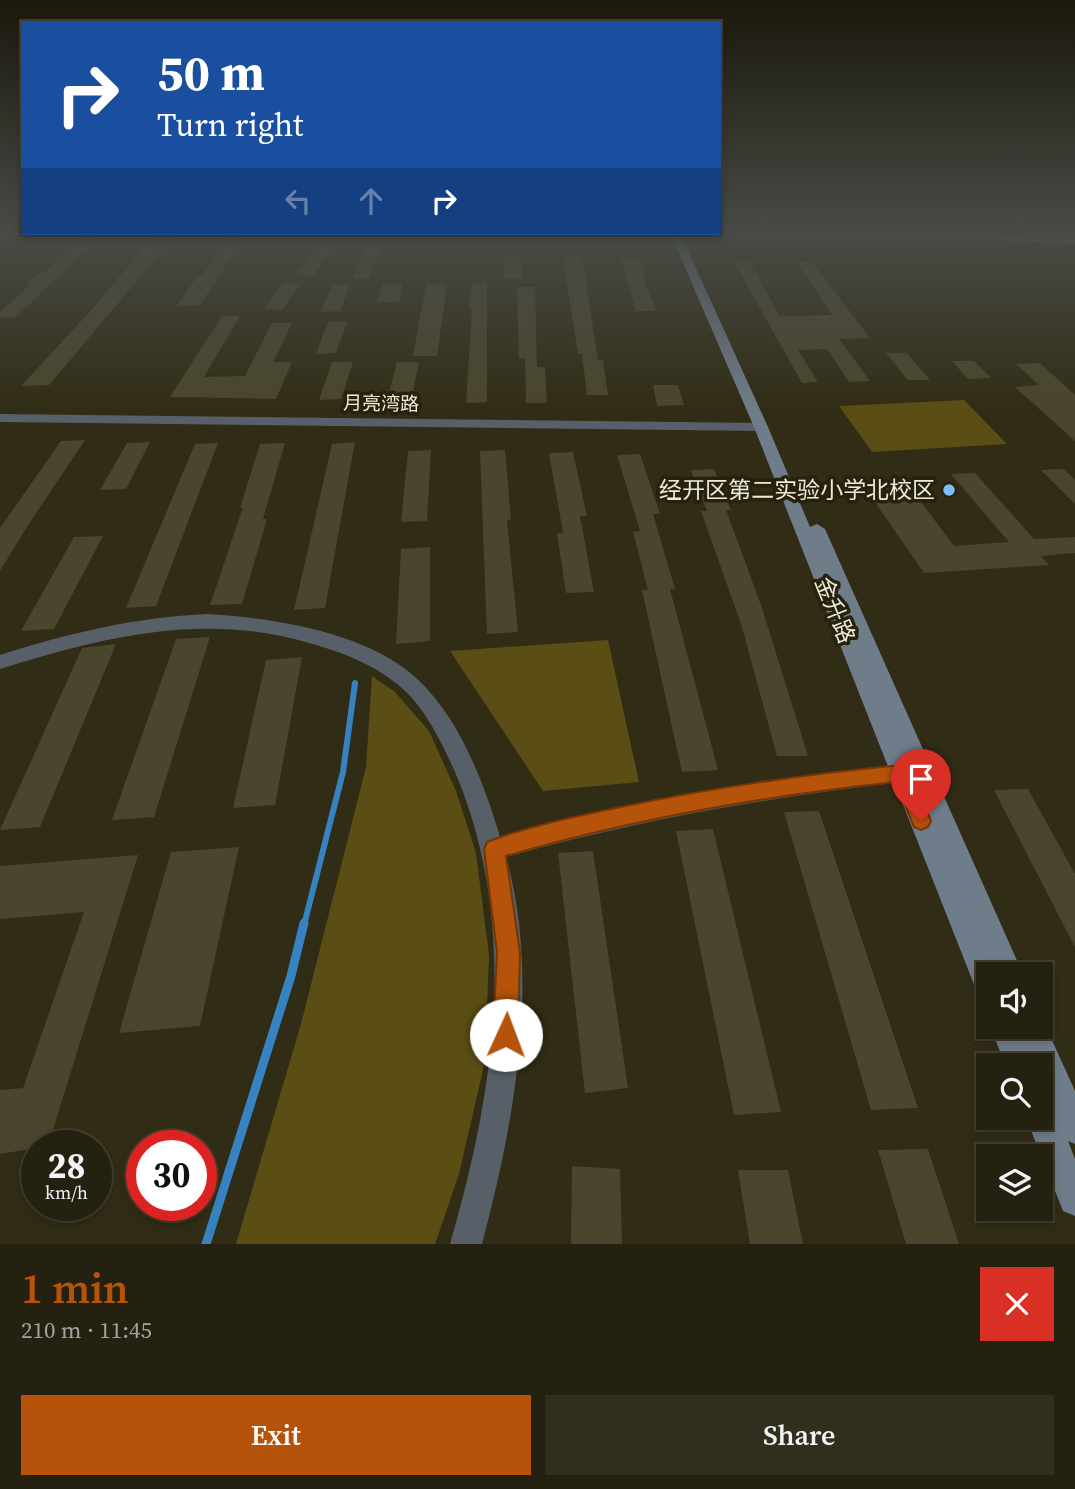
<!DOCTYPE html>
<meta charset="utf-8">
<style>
body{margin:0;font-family:"Source Serif 4","Noto Sans SC",serif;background:#312e1e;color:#f1f3f6;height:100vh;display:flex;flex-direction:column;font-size:26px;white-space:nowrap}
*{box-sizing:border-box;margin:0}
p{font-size:23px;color:#a3a39f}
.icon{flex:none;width:38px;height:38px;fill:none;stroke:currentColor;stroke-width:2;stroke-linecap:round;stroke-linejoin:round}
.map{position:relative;height:1244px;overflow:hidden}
.panel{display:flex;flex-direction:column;background:#252110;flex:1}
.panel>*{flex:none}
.hud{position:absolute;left:21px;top:21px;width:700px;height:214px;border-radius:0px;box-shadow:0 4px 10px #0003,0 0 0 2px #423e30;background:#1a4fa0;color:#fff;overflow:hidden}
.buttons{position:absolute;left:976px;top:962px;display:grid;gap:14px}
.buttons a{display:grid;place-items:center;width:77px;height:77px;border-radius:0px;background:#252110;box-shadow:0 4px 10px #0003,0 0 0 2px #423e30;font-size:35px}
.speed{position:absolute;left:21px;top:1130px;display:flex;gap:14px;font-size:35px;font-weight:700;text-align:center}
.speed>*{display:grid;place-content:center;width:91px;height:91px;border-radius:50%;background:#252110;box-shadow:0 4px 10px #0003,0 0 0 2px #423e30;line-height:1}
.speed small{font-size:18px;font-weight:400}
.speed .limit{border:10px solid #d22;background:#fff;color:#111}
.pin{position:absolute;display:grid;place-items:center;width:60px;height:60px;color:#fff;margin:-72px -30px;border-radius:50% 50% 50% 0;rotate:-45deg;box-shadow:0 0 7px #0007}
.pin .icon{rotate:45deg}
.me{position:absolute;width:77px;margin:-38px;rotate:2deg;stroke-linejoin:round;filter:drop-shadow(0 0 5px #0008)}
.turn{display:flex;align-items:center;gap:24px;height:147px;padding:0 21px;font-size:32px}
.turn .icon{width:91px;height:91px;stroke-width:2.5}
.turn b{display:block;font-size:49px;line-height:60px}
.lanes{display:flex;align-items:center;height:66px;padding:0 21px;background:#0003;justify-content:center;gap:35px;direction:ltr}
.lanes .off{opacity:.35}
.round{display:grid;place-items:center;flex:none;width:74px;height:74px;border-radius:0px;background:#312e1e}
.headline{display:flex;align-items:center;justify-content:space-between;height:119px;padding:0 21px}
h1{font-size:42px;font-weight:600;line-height:52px;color:#b45309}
.primary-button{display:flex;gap:14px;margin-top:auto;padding:14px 21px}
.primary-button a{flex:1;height:80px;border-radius:0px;background:#b45309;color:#fff;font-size:28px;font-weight:600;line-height:80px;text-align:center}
.primary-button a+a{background:#312e1e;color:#f1f3f6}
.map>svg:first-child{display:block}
.green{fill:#5b4e14}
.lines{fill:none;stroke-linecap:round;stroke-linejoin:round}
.stream-far1{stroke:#3783c1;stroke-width:6}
.stream{stroke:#3783c1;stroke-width:9}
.building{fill:#4a452d}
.minor{fill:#576068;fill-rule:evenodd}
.tertiary{fill:#576068;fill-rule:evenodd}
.secondary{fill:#6f7d8a;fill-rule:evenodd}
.primary{fill:#8193a3;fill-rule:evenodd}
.route{fill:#b45309;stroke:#753606;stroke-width:2}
.poi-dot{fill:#7cbef9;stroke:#27220c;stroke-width:2.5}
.labels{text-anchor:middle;stroke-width:7;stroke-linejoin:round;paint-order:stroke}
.far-street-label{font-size:19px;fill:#edeadc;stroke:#27220c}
.poi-label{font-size:23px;fill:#edeadc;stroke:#27220c;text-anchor:end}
.street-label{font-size:23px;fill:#edeadc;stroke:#27220c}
</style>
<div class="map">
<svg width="1075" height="1244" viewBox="0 0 1075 1244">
<rect width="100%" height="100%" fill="#312c15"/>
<path class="green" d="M964,400L1007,444L872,452L839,406Z
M608,640L639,782L543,791L450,651Z
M372,676L395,692L429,731L456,791L476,853L489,955L485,1061L459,1174L435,1244H236L301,1024L366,767Z"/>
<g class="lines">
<path class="stream-far1" d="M304,925L343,772L355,683"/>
<path class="stream" d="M206,1244L291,976L304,923"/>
</g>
<path class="building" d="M81,236H101L16,317L0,318V312L29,286H25L40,273H44Z
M153,237H174L49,385L21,386L95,306Z
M227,237H244L200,305L177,306L198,275H202Z
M320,243L336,244L313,276L296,275Z
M366,246H382L368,279H352Z
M505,255H521V278H504Z
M563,257H582L598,360H603L608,395H587L582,354H578Z
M621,259H640L646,277H643L656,311H636Z
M733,260H749L780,316L832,315L797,262H812L870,338L839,339L870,381L849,382L827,349L798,350L818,382L802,383Z
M283,283L301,284L282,310L264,309Z
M487,283V402L466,403L472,309H469L471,284Z
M382,284H403L399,302H377Z
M426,284H447L437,356H413Z
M332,285H350L340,311L321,312Z
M517,287H535L537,367H545L547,403H526L525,358H519Z
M222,316H240L204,377L245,376L272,323H292L273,362H292L276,399L170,397Z
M328,322H347L336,353L316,354Z
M886,353H907L930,380H908Z
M952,361H974L991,378L968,379Z
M332,362H353L341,399L319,400Z
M397,362H419L411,401H387Z
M1040,363L1075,395V441L1015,387L1039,385L1016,364Z
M653,385H678L684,405L657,406Z
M85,440L30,522L0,571V528L61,441Z
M150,442L126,489L100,490L127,443Z
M355,442L325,608L294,610L332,444Z
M218,443L156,606L126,608L195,444Z
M285,443L263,519H267L242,604L210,605L243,507L240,508L260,444Z
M431,450L427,521L401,522L408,451Z
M505,450L511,520H507L518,632L487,634L480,451Z
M573,452L587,516H580L594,592L566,593L557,533H563L549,453Z
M640,454L660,514H653L675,589H670L718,770L682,772L642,590H648L633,532L640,531L617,455Z
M714,469L731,510H726L762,608L808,756H777L742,627L701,511H707L691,470Z
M1064,469L1075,480V504L1041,470Z
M975,473L1034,539L1075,537V553L1041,556L1049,565L924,573L861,482L904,479L954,546L1009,542L951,474Z
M103,536L54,629L21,631L74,537Z
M430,547V641L396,644L401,549Z
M210,637L154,817L112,820L176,639Z
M116,644L40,827L0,830L82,648Z
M302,657L275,805L233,808L266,660Z
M1028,789L1075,874V947L994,790Z
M819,811L918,1108L871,1110L784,812Z
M713,829L781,1112L734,1115L676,831Z
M239,847L200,1026L119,1033L171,852Z
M593,851L628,1088L585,1093L558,853Z
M138,855L48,1146L0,1154V1090L23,1088L84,912L0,919V866Z
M928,1149L959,1244H906L878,1150Z
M572,1166L620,1169L622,1244H571Z
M738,1170H788L803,1244H750Z"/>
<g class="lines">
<path class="minor" d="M208,614C273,618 365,632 415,677C459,716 484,783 500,837C632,802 766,779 902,764L909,766L913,773L909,780L902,782C768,797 636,821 506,857C541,980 514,1123 482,1244H450C495,1089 520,925 455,772C441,741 424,705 397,684C374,665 344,653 316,645C208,611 105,636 0,669V655C69,633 136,617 208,614Z"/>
<path class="tertiary" d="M0,414L761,423L768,427L761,431L0,422Z"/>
<path class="secondary" d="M671,235H681L768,427L810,527L817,524L825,529L1019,965L1023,975H989V1001L979,997L754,427Z
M1041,1016L1075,1091V1144L1068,1141L1075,1159V1216L1063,1211L1026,1118H1041V1100L1048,1103L1041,1086V1066H1006L990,1027H1041Z"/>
<path class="primary" d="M670,235H680L681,237L676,240Z
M957,235L1075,238V244L962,238Z"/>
</g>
<linearGradient id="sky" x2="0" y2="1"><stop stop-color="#1b180c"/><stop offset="0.57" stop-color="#484b46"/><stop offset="1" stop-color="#484b46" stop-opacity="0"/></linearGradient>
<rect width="1075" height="409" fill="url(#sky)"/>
<path class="route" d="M902,765L909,767L931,821L928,827L921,830L914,827L896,782C764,796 634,819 506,856L520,952L518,1035L514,1044L506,1048L497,1044L493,1035L497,952L484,849L487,842C528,826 574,817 616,808C711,788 806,774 902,765Z"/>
<circle class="poi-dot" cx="949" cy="490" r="7"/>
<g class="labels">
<g class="far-street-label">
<text transform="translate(381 403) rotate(1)" y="7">月亮湾路</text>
</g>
<g class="poi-label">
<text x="935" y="498">经开区第二实验小学北校区</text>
</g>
<g class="street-label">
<text transform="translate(835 610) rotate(68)" y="8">金升路</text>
</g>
</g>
</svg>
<div class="buttons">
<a><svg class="icon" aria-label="sound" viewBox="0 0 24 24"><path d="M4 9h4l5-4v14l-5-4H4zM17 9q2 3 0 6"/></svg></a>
<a><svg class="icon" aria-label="search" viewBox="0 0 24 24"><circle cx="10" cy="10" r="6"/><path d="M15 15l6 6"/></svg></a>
<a><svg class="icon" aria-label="layers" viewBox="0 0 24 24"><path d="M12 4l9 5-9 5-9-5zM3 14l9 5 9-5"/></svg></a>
</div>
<div class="speed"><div>28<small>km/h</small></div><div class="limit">30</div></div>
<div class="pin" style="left:921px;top:821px;background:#d93025"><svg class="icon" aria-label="arrive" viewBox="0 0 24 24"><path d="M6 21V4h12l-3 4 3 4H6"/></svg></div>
<svg class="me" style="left:506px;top:1035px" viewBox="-20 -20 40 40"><circle r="19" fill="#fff"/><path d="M0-13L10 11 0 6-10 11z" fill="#b45309"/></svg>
<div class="hud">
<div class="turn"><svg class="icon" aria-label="right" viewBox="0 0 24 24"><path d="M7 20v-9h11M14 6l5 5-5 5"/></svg><div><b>50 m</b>Turn right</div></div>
<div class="lanes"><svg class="icon off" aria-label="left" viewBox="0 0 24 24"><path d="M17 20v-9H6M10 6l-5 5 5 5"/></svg><svg class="icon off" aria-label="ahead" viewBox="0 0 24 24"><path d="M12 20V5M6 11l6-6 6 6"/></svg><svg class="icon" aria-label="right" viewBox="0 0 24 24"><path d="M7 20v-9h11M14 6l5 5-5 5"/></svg></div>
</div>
</div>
<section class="panel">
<div class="headline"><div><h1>1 min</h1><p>210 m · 11:45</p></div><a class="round" style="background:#d93025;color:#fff"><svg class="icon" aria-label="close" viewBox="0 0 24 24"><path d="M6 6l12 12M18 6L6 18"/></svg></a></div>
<div class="primary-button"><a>Exit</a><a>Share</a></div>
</section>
